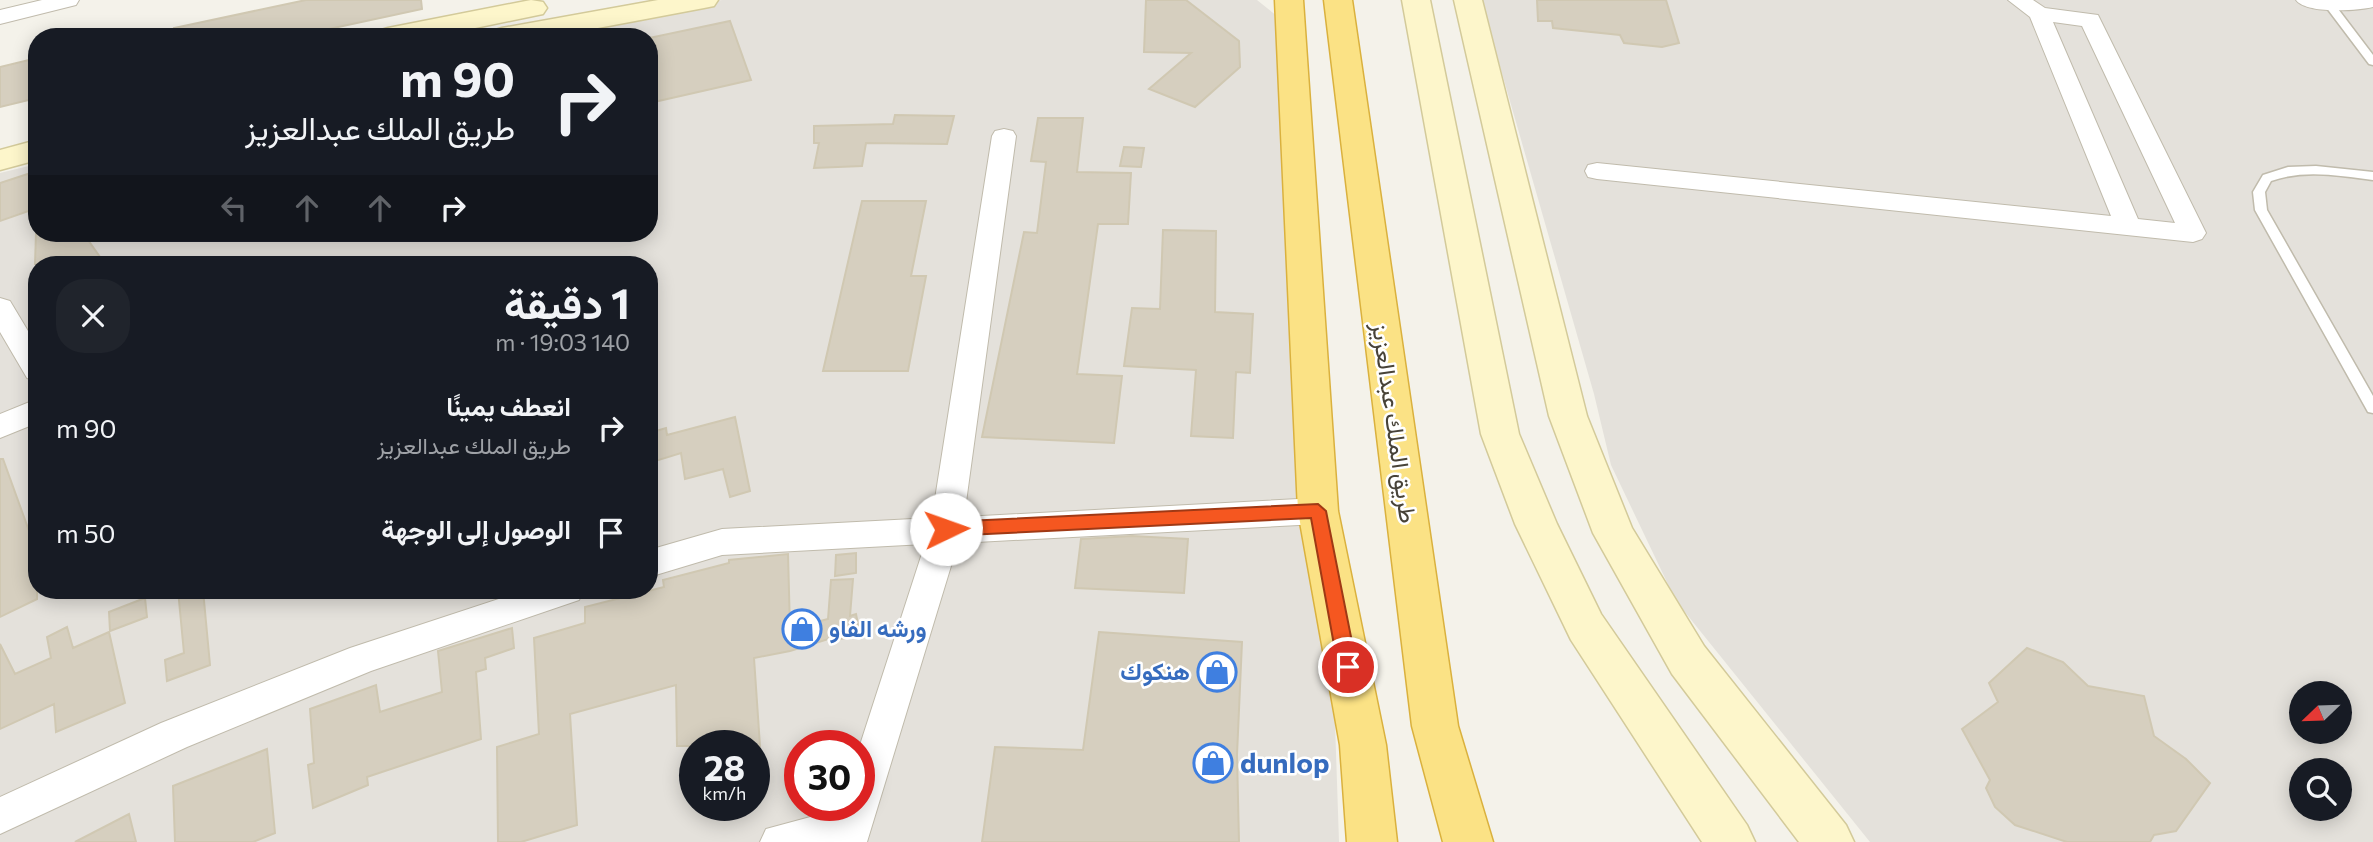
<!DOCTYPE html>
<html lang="ar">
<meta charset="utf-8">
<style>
body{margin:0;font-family:Commissioner,Vazirmatn,sans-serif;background:#20242c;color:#f1f3f6;direction:rtl;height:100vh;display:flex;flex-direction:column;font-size:26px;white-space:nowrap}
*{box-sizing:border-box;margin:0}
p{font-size:23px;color:#9ea1a6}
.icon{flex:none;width:38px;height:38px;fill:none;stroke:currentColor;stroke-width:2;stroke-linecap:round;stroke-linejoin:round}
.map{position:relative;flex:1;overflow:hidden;direction:ltr}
.panel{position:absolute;left:28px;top:256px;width:630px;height:343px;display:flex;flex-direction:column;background:#171b24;border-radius:28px;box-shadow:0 4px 18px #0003;direction:rtl}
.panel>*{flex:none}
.guide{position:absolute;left:28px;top:28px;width:630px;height:214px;border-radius:28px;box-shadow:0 4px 18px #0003;direction:rtl;background:#171b24;color:#f1f3f6;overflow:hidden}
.needle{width:46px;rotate:247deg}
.buttons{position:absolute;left:2289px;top:681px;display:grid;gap:14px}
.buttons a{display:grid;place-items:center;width:63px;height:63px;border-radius:50%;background:#171b24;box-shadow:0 4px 18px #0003;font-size:35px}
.speed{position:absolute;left:679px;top:730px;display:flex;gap:14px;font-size:35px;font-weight:700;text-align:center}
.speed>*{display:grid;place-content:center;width:91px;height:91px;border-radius:50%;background:#171b24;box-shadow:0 4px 18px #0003;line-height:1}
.speed small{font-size:18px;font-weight:400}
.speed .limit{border:10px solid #d22;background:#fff;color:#111}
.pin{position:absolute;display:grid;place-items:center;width:60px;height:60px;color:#fff;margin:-30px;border:4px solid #fff;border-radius:50%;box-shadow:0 2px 7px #0007}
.me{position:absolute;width:77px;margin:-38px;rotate:87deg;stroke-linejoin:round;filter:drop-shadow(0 0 5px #0008)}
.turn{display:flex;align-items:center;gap:24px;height:147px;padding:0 28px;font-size:32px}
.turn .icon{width:91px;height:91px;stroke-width:2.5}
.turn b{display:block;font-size:49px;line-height:60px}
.lanes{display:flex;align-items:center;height:66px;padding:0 28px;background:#0003;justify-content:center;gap:35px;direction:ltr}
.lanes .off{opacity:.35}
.round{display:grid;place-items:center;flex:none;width:74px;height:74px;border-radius:28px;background:#20242c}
.overview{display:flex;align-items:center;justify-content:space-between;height:119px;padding:0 28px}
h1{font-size:42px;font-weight:700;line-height:52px}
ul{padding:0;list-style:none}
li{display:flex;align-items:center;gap:21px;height:105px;padding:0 28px}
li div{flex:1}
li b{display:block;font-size:26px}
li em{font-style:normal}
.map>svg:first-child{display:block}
.industrial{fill:#e4e1db;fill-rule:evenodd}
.building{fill:#d6cfbf;stroke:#d0c8b2;stroke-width:2}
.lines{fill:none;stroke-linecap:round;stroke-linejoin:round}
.service-casing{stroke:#c0bbac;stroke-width:3}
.minor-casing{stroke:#c0bbac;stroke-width:2}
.secondary-casing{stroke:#d3ca9a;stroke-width:3}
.trunk-casing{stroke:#dab13e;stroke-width:3}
.service{fill:#fff;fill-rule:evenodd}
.minor{fill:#fff;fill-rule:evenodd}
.secondary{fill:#fdf6cb;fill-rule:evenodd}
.trunk{fill:#fbe285;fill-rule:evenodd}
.route{fill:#f55720;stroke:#9f3915;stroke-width:2}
.labels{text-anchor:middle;stroke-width:5;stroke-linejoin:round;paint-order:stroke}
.street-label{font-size:24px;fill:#484338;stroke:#fff}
.shop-label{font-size:24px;font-weight:bold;fill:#366cbe;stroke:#fff;text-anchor:start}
.near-shop-label{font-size:28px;font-weight:bold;fill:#366cbe;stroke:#fff;text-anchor:start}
</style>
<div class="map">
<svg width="2373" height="842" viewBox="0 0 2373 842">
<rect width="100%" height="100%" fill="#f4f2ea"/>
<path class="industrial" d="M722,0H1257L1288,25L1324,395L1339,842H0V173L37,164V233H649V37H542L630,14ZM37,264H649V590H37ZM695,746H754V805H695ZM800,746H859V805H800Z
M1481,0H2373V842H1870L1676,601L1611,465L1594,394ZM2301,693H2340V732H2301ZM2301,770H2340V808H2301Z"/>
<path class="building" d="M306,0H421L422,9L292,37H175L174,28Z
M1146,0H1186L1239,41L1240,67L1195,107L1149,89L1191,53L1144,52Z
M1537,0H1666L1679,43L1662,47L1624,43L1620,35L1553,28L1552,21H1538Z
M730,21L751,80L654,102L649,83V38Z
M37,58V98L0,107V67Z
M895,115L954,116L947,144L866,143L862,166L814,168L819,143H814V126L893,124Z
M1038,118H1083L1077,172L1131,173L1128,224H1098L1077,374L1122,376L1114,443L982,437L1024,232L1037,233L1046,162L1031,161Z
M1124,147L1144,148L1141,167L1120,166Z
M37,171V208L0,221V183Z
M862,201H926L911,276H926L908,371H823Z
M1163,230L1216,231L1215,312L1253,314L1250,373L1236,372L1233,438L1191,436L1196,370L1124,366L1132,308L1160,309Z
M36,233H83L105,264H35Z
M735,417L750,491L730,497L723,469L685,479L681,453L649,463V433L666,428L667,435Z
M0,459H3L37,553V599L0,617Z
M1132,536L1188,539L1184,593L1075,588L1081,539Z
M856,553V573L835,576L836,555Z
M788,554L790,629L828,619L831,580L853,579L850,616L856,614L860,634L841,639V635L790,651L754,658L760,746H677L676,685L570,714L577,825L521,842H498L497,747L539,734L534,638L585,623V607L664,587L663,580L729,563V560Z
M178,590H203L210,665L167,681L165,660L184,653Z
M145,598L147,617L110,631L109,612Z
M67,627L73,648L109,632L125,703L56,732L54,704L0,729V644L15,674L51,658L47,637Z
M512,628L514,648L485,658L486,669L476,672L481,739L367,777L368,785L313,808L308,765L314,763L310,709L376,685L380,712L442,692L438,651Z
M1099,632L1242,642L1237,755L1239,842H982L995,747L1083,750Z
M2027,648L2063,662L2088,686L2144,696L2154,736L2186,759L2210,783L2176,831L2154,835L2150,842H2067L2015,825L1995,807L1986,788L1990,780L1962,729L1998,702L1989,683Z
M267,749L275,833L253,842H175L173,786Z
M129,814L136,842H75Z"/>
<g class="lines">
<g class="service-casing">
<path id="service" d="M2328,0L2332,1L2373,55V65L2369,64L2323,3Z
M2316,166L2373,172V180C2339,176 2305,169 2271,181L2265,192L2267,210L2373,396V413L2368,412L2255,210L2253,192L2263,175L2288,167Z"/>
</g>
<g class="minor-casing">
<path id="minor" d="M42,0H79L76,5L0,24V10Z
M2008,0H2033L2045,8L2098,15L2206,233L2202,239L2193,242L1597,179L1588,177L1585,171L1588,165L1597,163L2111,216L2030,17ZM2053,22L2082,26L2175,223L2138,219Z
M2296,0H2373V7C2357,11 2306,14 2296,0Z
M1004,129L1013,131L1016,136L964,517L1318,498L1329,502L1334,511L1329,520L1318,524L958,543L867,842H760L766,829L840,809L841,805H859V748L925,544L722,555L649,577V550L722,529L932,518L992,136L995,131Z
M0,298L10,301L37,346V381L27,378L0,332Z
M37,399V423L0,438V414Z
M526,590H584L579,600L371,671L187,747L0,834V797L161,723L350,648Z"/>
</g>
<g class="secondary-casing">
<path id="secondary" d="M531,0L543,2L547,8L543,14L432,37H374L378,31L388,28Z
M658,0H718L714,6L704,8L550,37H488L492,31L502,28Z
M1402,0H1430L1519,434L1557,524L1601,614L1747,825L1755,842H1702L1571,640L1515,524L1481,434Z
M1454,0H1482L1587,416L1632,528L1704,646L1846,825L1854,842H1799L1672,674L1593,533L1549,416Z
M37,140V160L0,170V150Z"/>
</g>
<g class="trunk-casing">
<path id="trunk" d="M1275,0H1303L1338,511L1386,745L1397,842H1347L1340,745L1298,511Z
M1324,0H1352L1458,726L1493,842H1443L1412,726Z"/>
</g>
<use href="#service" class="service"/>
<use href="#minor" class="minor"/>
<use href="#secondary" class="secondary"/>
<use href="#trunk" class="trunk"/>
</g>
<path class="route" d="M1318,504L1326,511L1357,667L1354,673H1341L1338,667L1311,518L946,536L938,529L946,522Z"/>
<defs>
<g id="shop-ring" transform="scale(2.0125)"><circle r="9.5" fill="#fff" stroke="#3f7fe0" stroke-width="1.5"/><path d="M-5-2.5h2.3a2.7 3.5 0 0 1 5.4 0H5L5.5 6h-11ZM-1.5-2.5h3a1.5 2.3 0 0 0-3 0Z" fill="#3f7fe0"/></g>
</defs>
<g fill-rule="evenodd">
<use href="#shop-ring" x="802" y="629"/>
<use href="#shop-ring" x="1217" y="672"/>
<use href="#shop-ring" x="1213" y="763"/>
</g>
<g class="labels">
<g class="street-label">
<text transform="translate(1394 423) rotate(82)" y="8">طريق الملك عبدالعزيز</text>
</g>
<g class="shop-label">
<text x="829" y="637">ورشه الفاو</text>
<text x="1190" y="680" text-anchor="end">هنكوك</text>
</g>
<g class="near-shop-label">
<text x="1240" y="773">dunlop</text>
</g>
</g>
</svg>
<div class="buttons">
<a><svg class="needle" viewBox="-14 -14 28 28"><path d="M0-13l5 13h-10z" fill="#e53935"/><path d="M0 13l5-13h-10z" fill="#9ea1a6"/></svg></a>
<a><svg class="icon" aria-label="search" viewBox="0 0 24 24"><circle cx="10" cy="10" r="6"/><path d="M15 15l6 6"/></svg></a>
</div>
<div class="speed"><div>28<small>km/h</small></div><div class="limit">30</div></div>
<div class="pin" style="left:1348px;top:667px;background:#d93025"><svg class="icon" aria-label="arrive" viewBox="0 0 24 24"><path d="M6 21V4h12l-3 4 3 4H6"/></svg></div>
<svg class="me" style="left:946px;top:529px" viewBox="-20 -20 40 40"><circle r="19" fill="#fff"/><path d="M0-13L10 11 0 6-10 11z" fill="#f55720"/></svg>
<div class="guide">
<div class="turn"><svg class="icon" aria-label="right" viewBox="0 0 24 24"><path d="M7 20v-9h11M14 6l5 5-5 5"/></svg><div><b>90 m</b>طريق الملك عبدالعزيز</div></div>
<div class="lanes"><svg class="icon off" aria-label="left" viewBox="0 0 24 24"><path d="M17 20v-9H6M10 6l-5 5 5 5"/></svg><svg class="icon off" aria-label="ahead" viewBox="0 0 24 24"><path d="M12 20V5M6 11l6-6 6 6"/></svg><svg class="icon off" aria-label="ahead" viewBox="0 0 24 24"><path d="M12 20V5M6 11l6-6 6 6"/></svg><svg class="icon" aria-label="right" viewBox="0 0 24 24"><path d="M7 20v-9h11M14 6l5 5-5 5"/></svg></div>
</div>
<section class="panel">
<div class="overview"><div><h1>1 دقيقة</h1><p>140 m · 19:03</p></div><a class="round"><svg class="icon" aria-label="close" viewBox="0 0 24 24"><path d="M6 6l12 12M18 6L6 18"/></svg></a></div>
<ul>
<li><svg class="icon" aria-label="right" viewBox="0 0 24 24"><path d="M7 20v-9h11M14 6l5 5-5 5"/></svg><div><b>انعطف يمينًا</b><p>طريق الملك عبدالعزيز</p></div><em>90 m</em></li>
<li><svg class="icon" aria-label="arrive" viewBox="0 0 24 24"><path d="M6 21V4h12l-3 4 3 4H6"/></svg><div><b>الوصول إلى الوجهة</b></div><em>50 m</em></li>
</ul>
</section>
</div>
